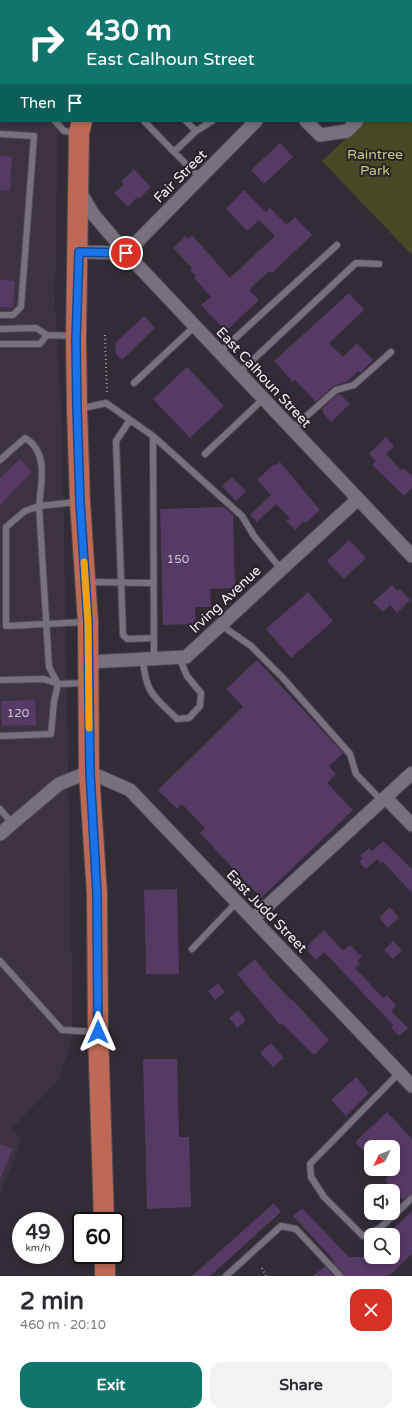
<!DOCTYPE html>
<meta charset="utf-8">
<style>
body{margin:0;font-family:"Varela Round",sans-serif;background:#f2f2f3;color:#2b2b33;height:100vh;display:flex;flex-direction:column;font-size:15px;white-space:nowrap}
*{box-sizing:border-box;margin:0}
p{font-size:13px;color:#7c7c81}
.icon{flex:none;width:22px;height:22px;fill:none;stroke:currentColor;stroke-width:2;stroke-linecap:round;stroke-linejoin:round}
.map{position:relative;height:1276px;overflow:hidden}
.side{display:flex;flex-direction:column;background:#fff;flex:1}
.side>*{flex:none}
.hud{position:absolute;left:0px;top:0px;width:412px;height:122px;box-shadow:0 2px 6px #0003;background:#0f766e;color:#fff;overflow:hidden}
.needle{width:26px;rotate:227deg}
.buttons{position:absolute;left:364px;top:1140px;display:grid;gap:8px}
.buttons a{display:grid;place-items:center;width:36px;height:36px;border-radius:8px;background:#fff;box-shadow:0 2px 6px #0003;font-size:20px}
.speed{position:absolute;left:12px;top:1212px;display:flex;gap:8px;font-size:20px;font-weight:700;text-align:center}
.speed>*{display:grid;place-content:center;width:52px;height:52px;border-radius:50%;background:#fff;box-shadow:0 2px 6px #0003;line-height:1}
.speed small{font-size:10px;font-weight:400}
.speed .limit{border:2px solid #111;border-radius:6px;background:#fff;color:#111}
.pin{position:absolute;display:grid;place-items:center;width:34px;height:34px;color:#fff;margin:-17px;border:2px solid #fff;border-radius:50%;box-shadow:0 1px 4px #0007}
.me{position:absolute;width:44px;margin:-22px;rotate:0deg;stroke-linejoin:round;filter:drop-shadow(0 0 3px #0008)}
.turn{display:flex;align-items:center;gap:14px;height:84px;padding:0 20px;font-size:18px}
.turn .icon{width:52px;height:52px;stroke-width:2.5}
.turn b{display:block;font-size:28px;line-height:34px}
.then{display:flex;align-items:center;height:38px;padding:0 20px;background:#0003;gap:8px;font-size:15px}
.round{display:grid;place-items:center;flex:none;width:42px;height:42px;border-radius:12px;background:#f2f2f3}
.overview{display:flex;align-items:center;justify-content:space-between;height:68px;padding:0 20px}
h1{font-size:24px;font-weight:700;line-height:30px}
.button{display:flex;gap:8px;margin-top:auto;padding:8px 20px}
.button a{flex:1;height:46px;border-radius:12px;background:#0f766e;color:#fff;font-size:16px;font-weight:700;line-height:46px;text-align:center}
.button a+a{background:#f2f2f3;color:#2b2b33}
.map>svg:first-child{display:block}
.built{fill:#3c3242}
.green{fill:#474925}
.building{fill:#553a64}
.lines{fill:none;stroke-linecap:round;stroke-linejoin:round}
.lane-casing{stroke:#4f4952;stroke-width:8}
.street-casing{stroke:#4f4952;stroke-width:15}
.primary-casing{stroke:#4f4952;stroke-width:22}
.path{stroke:#9a959d;stroke-width:2;stroke-dasharray:1 3;stroke-linecap:butt}
.lane{stroke:#78717d;stroke-width:6}
.street{stroke:#78717d;stroke-width:13}
.primary{stroke:#be6956;stroke-width:20}
.route-casing{stroke:#114b97;stroke-width:10}
.route{stroke:#1a73e8;stroke-width:7}
.slow{stroke:#f59e0b;stroke-width:7}
.labels{text-anchor:middle;stroke-width:4;stroke-linejoin:round;paint-order:stroke}
.number-label{font-size:12px;fill:#cdc3d3}
.park-label{font-size:14px;fill:#c5ca78;stroke:#28222c}
.street-label{font-size:14px;fill:#f5f1f8;stroke:#28222c}
</style>
<div class="map">
<svg width="412" height="1276" viewBox="0 0 412 1276">
<rect width="100%" height="100%" fill="#322c36"/>
<path class="built" d="M0,0H69L1,1V121H58L55,301L62,424L73,1037L58,1081L11,1129L22,1139L0,1195Z"/>
<path class="green" d="M412,77V255L322,161L365,121H411Z"/>
<path class="building" d="M280,143L293,157L264,184L251,170Z
M0,156L12,157L10,191L0,190Z
M134,169L151,187L139,199L137,197L128,207L114,193L124,184L121,182Z
M244,190L266,212L270,208L287,225L295,217L312,235L272,273L269,271L249,290L259,300L226,331L201,305L211,297L194,278L196,276L190,270L192,268L173,248L186,236L188,239L192,235L230,278L275,236L259,220L247,231L226,209Z
M0,280L15,281L13,308L0,307Z
M349,293L364,310L329,343L343,357L357,343L373,360L360,373L358,371L347,382L333,386L316,402L295,380L293,382L274,361Z
M144,316L155,328L122,360L116,354L115,343Z
M187,367L224,406L190,438L153,399Z
M338,394H340L350,404L331,422L322,412L324,411L322,409Z
M386,437L394,446L386,454L401,470L404,468L412,476V488L404,496L372,465L376,461L369,454Z
M20,459L32,472L0,505V478Z
M280,462L320,510L306,523L304,521L295,530L286,521L290,518L276,504L257,522L250,515L271,495L257,480L274,464L276,465Z
M232,477L246,491L236,501L222,486Z
M224,507L233,515L235,588L210,589L211,607H195L196,624L163,625L160,509Z
M349,540L366,558L344,579L327,561Z
M392,585L398,591L400,589L410,600L397,613L390,605L383,612L373,602Z
M308,592L333,621L291,658L266,629Z
M257,660L343,753L329,766L336,774L327,783L353,810L261,898L200,833L205,828L182,804L177,809L158,790L243,707L226,689Z
M35,700L36,725L2,726L1,701Z
M383,841L412,869V893L383,862L381,864L377,859L366,869L359,862L362,859L360,856L369,848L372,851Z
M177,889L179,974H146L144,890Z
M390,907L399,918L388,928L379,918Z
M324,930L343,951L350,945L362,957L357,961L360,964L355,968L383,998L387,995L396,1006L391,1011L408,1028L399,1036L391,1028L393,1025L324,952L316,960L305,948Z
M393,941L402,950L393,959L384,950Z
M255,959L271,979L291,1000L292,999L329,1040L314,1055L281,1023L280,1025L237,974Z
M218,983L225,992L215,1000L208,991Z
M238,1010L246,1021L237,1028L229,1018Z
M271,1043L284,1058L273,1067L260,1053Z
M143,1059H177L179,1137H189L191,1207L147,1209Z
M356,1077L369,1093L346,1116L331,1100Z
M387,1112L412,1139V1194L403,1200L385,1181L388,1177L381,1169H393V1147H371V1159L355,1142Z
M0,1144L13,1149L0,1179Z
M274,1203L281,1212L210,1276H192Z
M302,1208L349,1257H363L371,1250V1257H393V1229L412,1211V1254L389,1276H344L332,1260L333,1259L293,1216Z
M325,1266L334,1276H313Z"/>
<g class="lines">
<g class="lane-casing">
<path id="lane" d="M44,1V0
M0,33H1
M0,107H1
M55,121L64,131L77,133
M144,121L174,152L196,131L186,121
M196,131L212,121
M0,134L34,136L21,307L13,315H0
M174,152L200,178
M0,329L36,328L47,335L73,336
M0,344H40L47,335
M220,352L337,245
M239,373L356,263L379,264
M134,383L195,326
M79,409L106,403L153,436L154,659
M130,420L116,441L123,635L127,639L154,638
M292,429L336,390L354,385L391,352
M153,436L242,516L254,536L281,569
M205,454L263,399
M0,460L25,438C49,452 41,482 39,506L77,502
M88,582L154,583
M221,625L251,646L282,677L350,754L356,774L382,801
M143,660C146,694 154,696 177,719L189,718L200,706L201,693L187,676L179,657
M0,680L44,679L58,684L85,683
M0,736L51,734L54,702L58,684L49,667L39,506L25,511L6,527V626L85,622
M0,809L12,823
M192,949L237,902
M0,961L62,1030L96,1032
M399,1073L310,1164L311,1177L324,1197L363,1236L380,1228L412,1198
M226,1276L281,1226L296,1229L340,1276"/>
</g>
<g class="street-casing">
<path id="street" d="M194,0L195,1
M411,70L412,69
M306,121L320,135L347,131L357,121
M79,190L93,214L126,253L412,556
M79,252L126,253
M126,253L256,121
M88,662L186,657L358,499
M386,798L412,825
M0,834L59,784L89,772L130,790L412,1086
M253,919L412,773"/>
</g>
<g class="primary-casing">
<path id="primary" d="M108,1V0
M82,121L79,133L76,339L77,409L80,502L88,622L89,772L97,894L98,1032L104,1221
M105,1255V1276"/>
</g>
<path class="path" d="M105,335L107,395
M262,1268L266,1276"/>
<use href="#lane" class="lane"/>
<use href="#street" class="street"/>
<use href="#primary" class="primary"/>
</g>
<g class="lines">
<g class="route-casing">
<path id="route" d="M98,1032L97,894L90,772L88,622L80,502L77,409L76,340L79,252L126,253"/>
</g>
<use href="#route" class="route"/>
<path class="slow" d="M84,562L88,622L89,728"/>
</g>
<g class="labels">
<g class="number-label">
<text x="178" y="563">150</text>
<text x="18" y="717">120</text>
</g>
<g class="park-label">
<text x="375" y="159">Raintree<tspan x="375" dy="16">Park</tspan></text>
</g>
<g class="street-label">
<text transform="translate(180 176) rotate(-45)" y="5">Fair Street</text>
<text transform="translate(264 377) rotate(47)" y="5">East Calhoun Street</text>
<text transform="translate(225 599) rotate(-43)" y="5">Irving Avenue</text>
<text transform="translate(267 911) rotate(46)" y="5">East Judd Street</text>
</g>
</g>
</svg>
<div class="buttons">
<a><svg class="needle" viewBox="-14 -14 28 28"><path d="M0-13l5 13h-10z" fill="#e53935"/><path d="M0 13l5-13h-10z" fill="#7c7c81"/></svg></a>
<a><svg class="icon" aria-label="sound" viewBox="0 0 24 24"><path d="M4 9h4l5-4v14l-5-4H4zM17 9q2 3 0 6"/></svg></a>
<a><svg class="icon" aria-label="search" viewBox="0 0 24 24"><circle cx="10" cy="10" r="6"/><path d="M15 15l6 6"/></svg></a>
</div>
<div class="speed"><div>49<small>km/h</small></div><div class="limit">60</div></div>
<div class="pin" style="left:126px;top:253px;background:#d93025"><svg class="icon" aria-label="arrive" viewBox="0 0 24 24"><path d="M6 21V4h12l-3 4 3 4H6"/></svg></div>
<svg class="me" style="left:98px;top:1032px" viewBox="-20 -20 40 40"><path d="M0-17L14 15 0 8-14 15z" fill="#1a73e8" stroke="#fff" stroke-width="4"/></svg>
<div class="hud">
<div class="turn"><svg class="icon" aria-label="right" viewBox="0 0 24 24"><path d="M7 20v-9h11M14 6l5 5-5 5"/></svg><div><b>430 m</b>East Calhoun Street</div></div>
<div class="then">Then<svg class="icon" aria-label="arrive" viewBox="0 0 24 24"><path d="M6 21V4h12l-3 4 3 4H6"/></svg></div>
</div>
</div>
<section class="side">
<div class="overview"><div><h1>2 min</h1><p>460 m · 20:10</p></div><a class="round" style="background:#d93025;color:#fff"><svg class="icon" aria-label="close" viewBox="0 0 24 24"><path d="M6 6l12 12M18 6L6 18"/></svg></a></div>
<div class="button"><a>Exit</a><a>Share</a></div>
</section>
